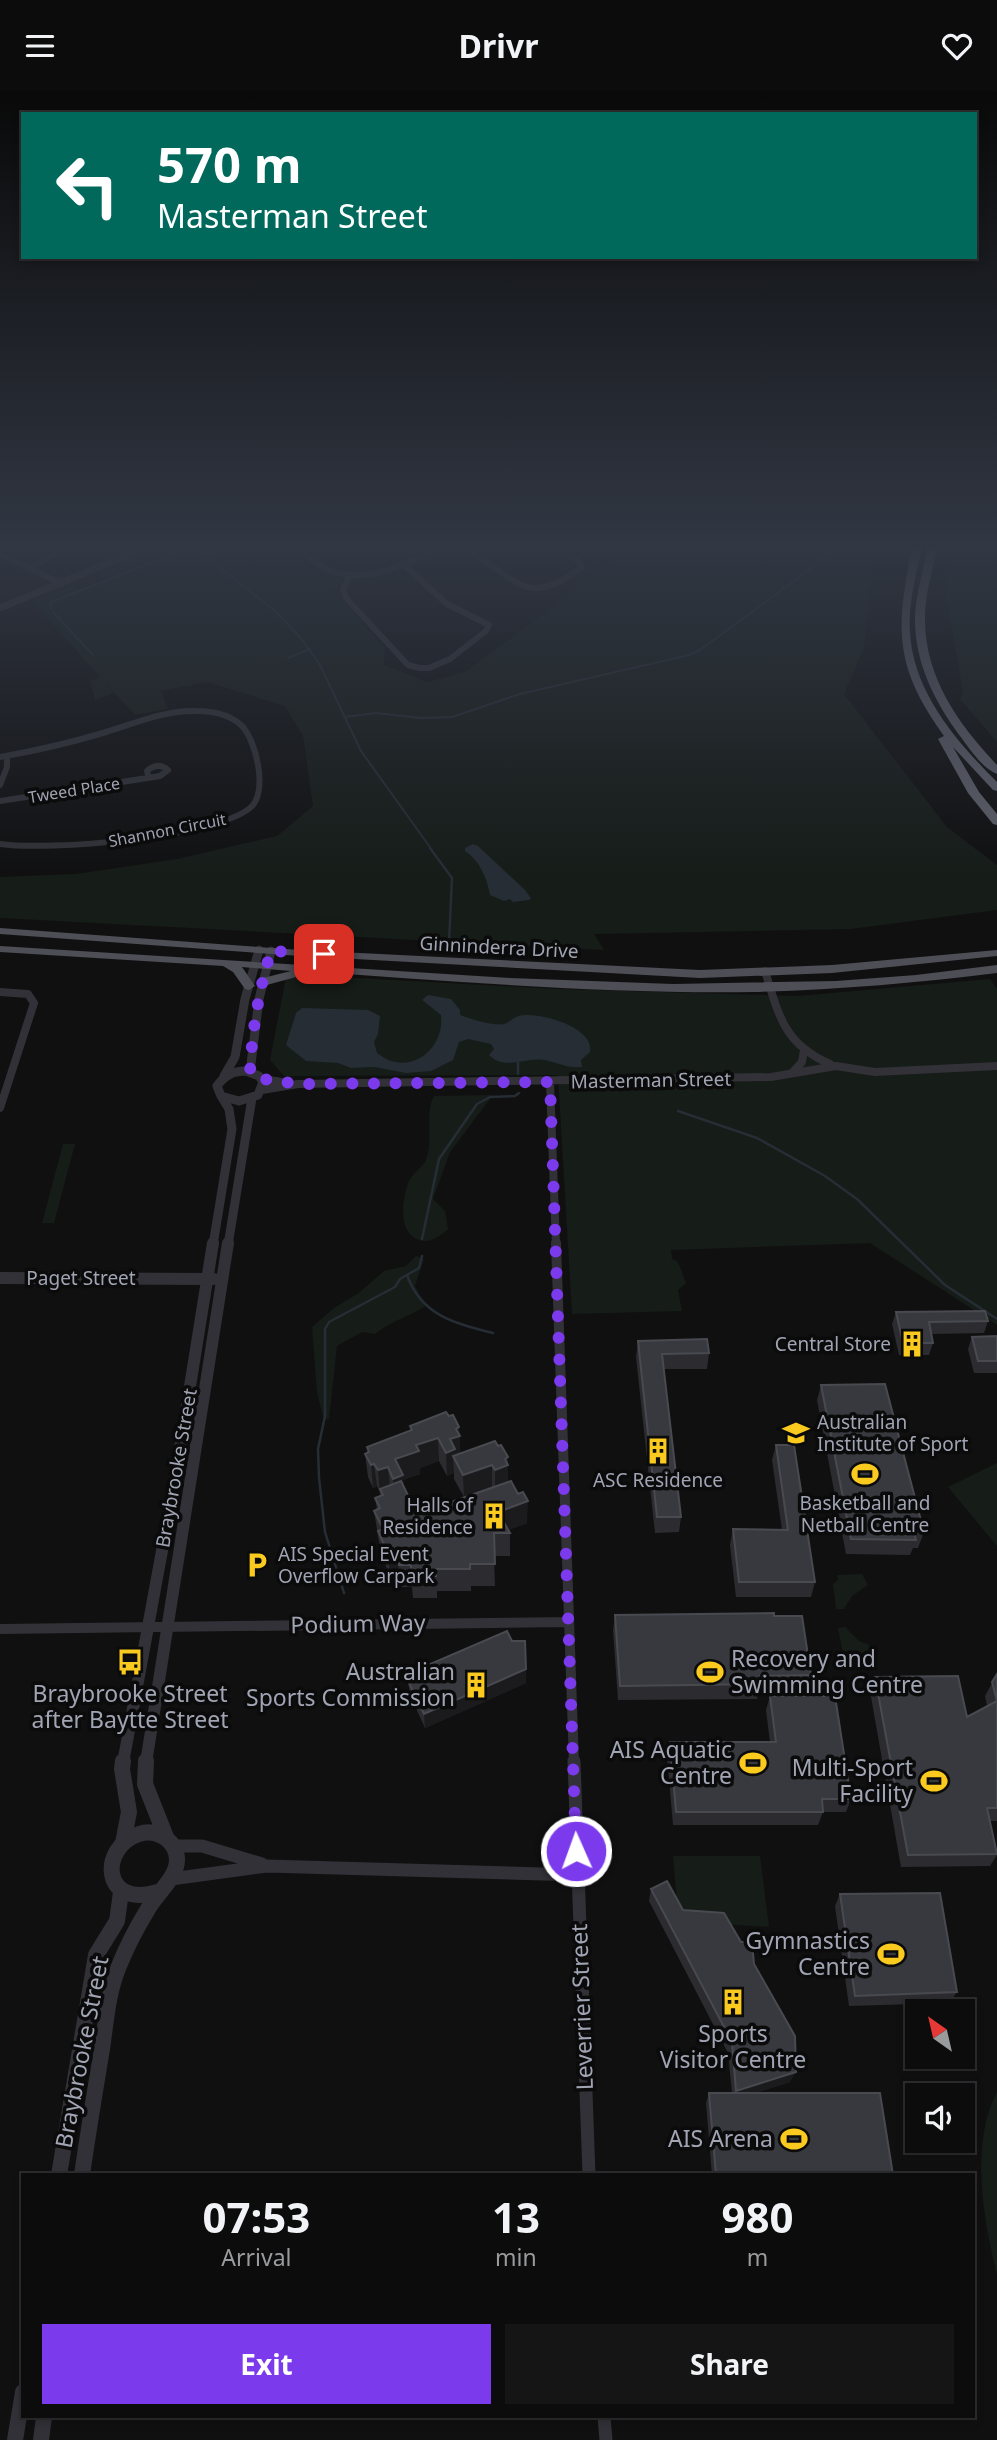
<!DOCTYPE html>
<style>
body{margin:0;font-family:"Noto Sans",sans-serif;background:#151516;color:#f1f3f6;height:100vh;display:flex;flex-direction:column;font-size:26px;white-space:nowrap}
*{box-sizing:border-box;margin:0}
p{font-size:23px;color:#9a9b9d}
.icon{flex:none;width:38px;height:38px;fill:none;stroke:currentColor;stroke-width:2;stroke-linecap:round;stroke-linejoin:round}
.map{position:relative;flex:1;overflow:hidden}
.side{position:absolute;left:21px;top:2082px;width:954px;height:245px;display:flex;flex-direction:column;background:#0c0c0d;border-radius:0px;box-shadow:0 4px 10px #0003,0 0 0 2px #2c2c2e}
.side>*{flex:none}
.hud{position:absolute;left:21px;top:21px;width:956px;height:147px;border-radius:0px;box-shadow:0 4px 10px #0003,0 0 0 2px #2c2c2e;background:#00695c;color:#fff;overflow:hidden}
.needle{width:46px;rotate:326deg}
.fabs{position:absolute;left:905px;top:1908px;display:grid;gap:14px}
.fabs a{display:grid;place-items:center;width:70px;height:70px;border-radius:0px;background:#0c0c0d;box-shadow:0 4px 10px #0003,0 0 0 2px #2c2c2e;font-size:35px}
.pin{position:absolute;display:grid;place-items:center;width:60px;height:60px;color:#fff;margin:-30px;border-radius:14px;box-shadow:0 4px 10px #0006}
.me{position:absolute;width:77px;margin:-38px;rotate:358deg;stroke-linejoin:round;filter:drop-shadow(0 0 5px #0008)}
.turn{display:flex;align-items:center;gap:24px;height:147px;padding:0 21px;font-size:32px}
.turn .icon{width:91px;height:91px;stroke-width:2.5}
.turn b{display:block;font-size:49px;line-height:60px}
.eta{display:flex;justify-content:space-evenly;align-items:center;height:119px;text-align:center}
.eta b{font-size:42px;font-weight:700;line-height:49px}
.action{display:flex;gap:14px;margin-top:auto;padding:14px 21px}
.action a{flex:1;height:80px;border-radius:0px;background:#7c3aed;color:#fff;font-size:28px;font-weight:700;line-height:80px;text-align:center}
.action a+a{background:#151516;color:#f1f3f6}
header{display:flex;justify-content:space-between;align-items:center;height:91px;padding:0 21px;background:#0c0c0d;font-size:32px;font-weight:700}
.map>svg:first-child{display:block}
.green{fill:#161c18}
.water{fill:#262d35}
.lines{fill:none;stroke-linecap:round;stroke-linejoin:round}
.stream-far1{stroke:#262d35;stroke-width:2}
.stream{stroke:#262d35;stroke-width:2.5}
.minor-far3{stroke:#313137;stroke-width:6}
.minor-far2{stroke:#313137;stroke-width:8}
.minor-far1{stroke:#313137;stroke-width:10}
.minor{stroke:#313137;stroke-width:13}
.tertiary-far3{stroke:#313137;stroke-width:7}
.tertiary-far2{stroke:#313137;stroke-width:9}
.tertiary-far1{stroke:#313137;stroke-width:12}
.tertiary{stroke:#313137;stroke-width:16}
.primary{fill:#4d4e56;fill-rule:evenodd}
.motorway{fill:#5d5e68;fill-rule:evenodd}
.wall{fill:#2c2c30;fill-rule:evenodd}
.shaded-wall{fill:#1b1b1e}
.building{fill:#38393e;stroke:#484a50;stroke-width:2}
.route{stroke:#7c3aed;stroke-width:12;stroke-dasharray:0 21.6}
.labels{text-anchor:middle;stroke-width:7;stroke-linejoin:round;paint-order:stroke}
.far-street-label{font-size:16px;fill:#a0a4b3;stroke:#0b0b0c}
.street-label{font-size:19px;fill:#a0a4b3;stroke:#0b0b0c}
.poi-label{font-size:19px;fill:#a0a4b3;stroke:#0b0b0c;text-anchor:end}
.near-street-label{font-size:23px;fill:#a0a4b3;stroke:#0b0b0c}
.near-poi-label{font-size:23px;fill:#a0a4b3;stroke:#0b0b0c;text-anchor:end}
</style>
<header><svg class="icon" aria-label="menu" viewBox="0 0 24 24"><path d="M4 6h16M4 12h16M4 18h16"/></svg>Drivr<svg class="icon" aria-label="heart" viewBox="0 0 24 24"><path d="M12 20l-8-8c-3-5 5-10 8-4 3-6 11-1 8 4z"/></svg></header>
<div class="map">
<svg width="997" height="2349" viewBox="0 0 997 2349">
<rect width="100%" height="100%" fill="#101011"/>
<path class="green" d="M158,456H290L309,476L341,484L343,488L334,501L385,557L384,574L427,591L465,581L565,507L626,456H874L864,557L844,603L947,736L997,774V819L851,838L594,843L604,859L0,827V786L76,783L177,768L277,745L313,715L303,645L285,615L207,591L161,600L168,618L135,624L105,592L113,602L95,609L90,590L100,586L32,510L69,495L80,500L106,488L96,483Z
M956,456H997V651L960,608L963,601L946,503Z
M322,885L557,898L798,905L990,888L997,898V1234L870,1152L671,1159L672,1168L678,1171L686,1192L678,1199L682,1220L572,1223L558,984L284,985L270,969L286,886L320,888Z
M493,1004L450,1061L433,1108L445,1120L448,1138C440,1145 430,1153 419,1149C397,1142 402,1107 409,1090C413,1082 422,1077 426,1069C434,1048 424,1024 434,1005Z
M63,1053H75L54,1132H42Z
M416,1165L424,1168L415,1195L426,1215C408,1226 391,1230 375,1243L362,1241L337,1255L329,1328L324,1329L317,1302L312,1236L334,1217L360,1201L384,1180L406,1175Z
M997,1372V1455L948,1396Z
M862,1483L868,1494L852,1505L844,1518H836L833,1493L838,1489L837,1484Z
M845,1536L859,1550L874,1556L876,1564L868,1567V1572L844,1568L838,1537Z
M673,1765H760L769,1836L685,1831L677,1812Z
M997,2001V2183C983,2130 970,2051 997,2001Z"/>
<path class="water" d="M473,753L478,755L525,799L531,807L529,809L513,811L510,808L504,810L490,804C487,787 480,770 465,760V757Z
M428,904L451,908L460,919V924C471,928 492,935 504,933C509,932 514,926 519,925C538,920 595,936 590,961L581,969L582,976C569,978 556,971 544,969C525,966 505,980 489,964L494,958L491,953L468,948L459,951L453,969L431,980L406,982L374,976L351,977L338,972L306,970L286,954L296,922L302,917L368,919L380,925L378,943L374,951L377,962C408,987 445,960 441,924L422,909Z"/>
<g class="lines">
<path class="stream-far1" d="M194,456L274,519L300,546L320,574L361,660L432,759
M203,463L224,462
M51,518V511L182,460
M53,521L93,564
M288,567L310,558
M344,626L376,622L421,627L452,626L520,603L689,564L700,559L840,456"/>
<path class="stream" d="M430,757L452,787L449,851
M518,971V983
M678,1020L757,1047L825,1085L857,1108L945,1194L997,1228
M422,1148L439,1068L477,1013L490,1006L515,1005L519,1002
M407,1184C421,1224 455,1233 493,1242
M344,1502L325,1441L319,1387L318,1358L325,1325V1238L329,1231L395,1196L400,1188L419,1177L422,1165"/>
<path class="minor-far3" d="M297,456C342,504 390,482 441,456
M459,456C515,480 521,523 582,476L580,471L557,456
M0,463L62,493
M29,478L67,456
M350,483L343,499L346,507L408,574L419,577H429L450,568L486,540L489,534L447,513L404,474
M0,666C35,660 69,652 103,642C133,633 164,619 196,620C211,620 229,623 241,634C256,648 269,702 250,717C213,747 48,760 0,753
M0,694L7,676V665
M0,710L160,685L168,679C161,673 154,674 147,680L148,684"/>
<path class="minor-far2" d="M765,880C779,925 784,953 830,973
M0,901L28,903L34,912L0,1017
M793,981L802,971L804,959
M262,988L289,992
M550,991L556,1154
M262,999L298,993L771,986L836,975L875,981L997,975"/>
<path class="minor-far1" d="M556,1152L574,1672
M0,1538L569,1531"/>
<path class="minor" d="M574,1670L589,2084
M174,1755H202L262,1773
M171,1788L267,1775L577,1784
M604,2326L606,2349"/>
<path class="tertiary-far3" d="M0,517L147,456"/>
<path class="tertiary-far2" d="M246,980L259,985L263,991L258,1004L239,1010L221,1005L217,995C225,984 233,980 246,980Z
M250,981L259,908L271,860
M224,985L235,966L245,908L259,859
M213,1154L232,1038L229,1018L221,1005
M228,1154L252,1007"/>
<path class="tertiary-far1" d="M0,1187L214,1188
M123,1672L175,1389L213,1152
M146,1672L228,1152"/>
<path class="tertiary" d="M146,1670L145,1693L166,1746
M123,1752L129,1721L122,1678L123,1670
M59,2084L96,1864L117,1830L121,1801
M82,2084C88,2042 95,2000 102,1958C106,1930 108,1901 119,1875C127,1855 137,1836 148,1818C156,1803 177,1787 177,1769C177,1750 157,1737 139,1743C99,1756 101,1818 158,1801
M15,2349L23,2301
M41,2349L44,2326"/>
<path class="primary" d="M0,837L300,859L700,879L832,874L997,859V865L832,882L700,887L300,865L0,843Z
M0,855L510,887L673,893L836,890L916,884L997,874V882C916,892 835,899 753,901C602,903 451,890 301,880L300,885L263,895L257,891L259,888L291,880L242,876L255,895L249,899L245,898L233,881L223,875L0,861Z"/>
<path class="motorway" d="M912,456H922C916,484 908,513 910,541C913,601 956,650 997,691V700L993,699L953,656L979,701L997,723V734L993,733L968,702L938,648L944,645C893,574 896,538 912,456Z
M927,456H937C933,479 925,502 925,526C924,585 958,633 997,674V683C983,678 969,657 960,645C934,610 914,570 915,525C916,502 924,479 927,456Z"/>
</g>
<path class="wall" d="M896,1221L988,1230L984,1242L931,1243L933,1252L929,1264H899L892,1233Z
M997,1245V1282H974L968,1258L972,1246Z
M638,1250L709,1262L707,1278H664L681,1426L679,1441L655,1442L636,1266Z
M821,1294L924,1441L918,1457H913L910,1464L846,1463L817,1309Z
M449,1325L459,1336L460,1362L498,1355L508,1366V1391L527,1432L508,1439L510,1442V1465H494L495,1495H471V1500H437V1507H413L412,1496H401L399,1482L390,1485L381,1463L374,1420L377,1419L375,1407L380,1405V1402L377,1395L373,1397L368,1386L365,1363L367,1362V1356L410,1340V1335ZM439,1370L447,1385L454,1382V1388L464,1406L417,1423L404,1395L403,1389L420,1383V1377Z
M776,1354L815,1491L811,1506H736L730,1454L733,1438L782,1439L772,1369Z
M615,1524L774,1525L811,1584L806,1598L759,1599L757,1608L618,1609L613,1539Z
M428,1574L526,1578V1592L425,1637L410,1604L408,1590L429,1581Z
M997,1583V1730H990L997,1764L990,1775L901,1776L870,1600L875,1586L967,1626L987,1615L985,1605Z
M770,1605L851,1708L846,1721H823L818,1734H673L667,1665L670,1651H770L766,1619Z
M651,1798L683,1819L754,1873L790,1991L755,2002L893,2084H712L706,2012L709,2002H732L728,1962L649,1810Z
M840,1803L957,1901L949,1912L849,1915L835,1815Z"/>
<path class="shaded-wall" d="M459,1336L461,1368L453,1365L454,1382L447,1385L446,1362L450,1348L456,1338Z
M438,1347L439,1370L420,1377V1383L403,1389L405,1407L396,1411L393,1388L395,1368L416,1354Z
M508,1366V1397L495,1402V1379L505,1368Z
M374,1373L377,1395L373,1397L371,1374Z
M492,1374V1397L464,1407L463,1384Z
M388,1376L390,1398H380V1402L378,1379Z
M528,1410L527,1432L502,1442L498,1421Z
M399,1459V1482L390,1485L388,1463Z
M526,1578V1592L425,1637L424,1623Z
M796,1981L790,1991L732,2009L736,2000Z"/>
<path class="building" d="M985,1220L988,1230L929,1231L933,1252H903L896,1221Z
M997,1245V1270H978L972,1246Z
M707,1248L709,1262L662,1263L681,1426H657L638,1250Z
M885,1293L924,1441L914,1442L916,1449L851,1448L821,1294Z
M446,1321L449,1325L453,1324L459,1336L456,1338L460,1345L450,1348L455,1358L446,1362L438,1347L416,1354L419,1360L395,1368L403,1384L393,1388L388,1376L378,1379L374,1373L371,1374L365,1363L369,1361L367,1356L412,1339L410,1335Z
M495,1350L498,1355L501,1354L508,1366L505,1368L508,1374L495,1379L492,1374L463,1384L453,1365Z
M776,1354H794L815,1491H739L733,1438L788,1439Z
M401,1390L417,1423L511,1390L518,1403L523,1401L528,1410L498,1421L510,1442H494L495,1473H470V1478H436V1485H411V1474H399V1459L388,1463L378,1440L383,1438L374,1420L380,1417L375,1407L383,1404L380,1398Z
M774,1522V1525H802L811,1584L760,1585L761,1593L620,1595L615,1524Z
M507,1540L512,1550H525L526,1578L424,1623L408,1590L431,1580L428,1574Z
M997,1583V1717H987L997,1763L908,1764L875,1586L958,1585L967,1626L997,1610L992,1591Z
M770,1605H835L851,1708H822L823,1721H676L670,1651H776Z
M667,1790L683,1819L724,1822L741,1851H752L754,1873L795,1945L796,1981L736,2000L732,1951L651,1798Z
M940,1802L957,1901L855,1905L840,1803Z
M709,2002H880L893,2084H716Z"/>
<linearGradient id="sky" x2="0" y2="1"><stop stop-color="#090909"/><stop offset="0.58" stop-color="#313743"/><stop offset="1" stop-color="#313743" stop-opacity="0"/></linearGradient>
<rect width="997" height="785" fill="url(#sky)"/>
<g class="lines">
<path class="route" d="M324,863L271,860C259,898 252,940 250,981L262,988L298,993L550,991L576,1760"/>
</g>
<defs>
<g id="building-bare" transform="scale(2.1)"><path d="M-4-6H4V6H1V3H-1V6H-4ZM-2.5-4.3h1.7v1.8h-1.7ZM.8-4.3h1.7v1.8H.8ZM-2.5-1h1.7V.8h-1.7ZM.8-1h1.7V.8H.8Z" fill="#faca1f" stroke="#0b0b0c" stroke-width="2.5" paint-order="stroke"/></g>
<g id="university-bare" transform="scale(2.1)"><path d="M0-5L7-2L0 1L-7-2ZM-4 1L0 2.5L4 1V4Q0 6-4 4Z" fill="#faca1f" stroke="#0b0b0c" stroke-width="2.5" paint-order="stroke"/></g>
<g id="stadium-bare" transform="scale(2.1)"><path d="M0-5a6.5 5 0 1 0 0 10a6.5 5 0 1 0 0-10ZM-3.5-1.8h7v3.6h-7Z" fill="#faca1f" stroke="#0b0b0c" stroke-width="2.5" paint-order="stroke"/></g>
<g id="parking-bare" transform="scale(2.1)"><path d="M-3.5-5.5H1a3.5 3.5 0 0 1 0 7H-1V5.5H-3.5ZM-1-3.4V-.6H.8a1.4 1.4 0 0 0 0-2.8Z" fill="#faca1f" stroke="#0b0b0c" stroke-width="2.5" paint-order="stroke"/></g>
<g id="bus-bare" transform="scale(2.1)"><path d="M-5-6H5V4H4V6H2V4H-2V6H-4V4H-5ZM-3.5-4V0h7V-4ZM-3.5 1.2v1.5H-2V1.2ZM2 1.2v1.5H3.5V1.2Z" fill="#faca1f" stroke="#0b0b0c" stroke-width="2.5" paint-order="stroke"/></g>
</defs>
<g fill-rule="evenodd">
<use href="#building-bare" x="912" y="1253"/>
<use href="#university-bare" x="796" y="1342"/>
<use href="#building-bare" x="658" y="1360"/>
<use href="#stadium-bare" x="865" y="1383"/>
<use href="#building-bare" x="494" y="1425"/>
<use href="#parking-bare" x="257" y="1474"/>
<use href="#bus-bare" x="130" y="1571"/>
<use href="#stadium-bare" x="710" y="1581"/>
<use href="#building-bare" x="476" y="1594"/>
<use href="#stadium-bare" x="753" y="1672"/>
<use href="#stadium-bare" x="934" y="1690"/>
<use href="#stadium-bare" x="891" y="1863"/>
<use href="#building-bare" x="733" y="1911"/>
<use href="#stadium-bare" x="794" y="2048"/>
</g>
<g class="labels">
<g class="far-street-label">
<text transform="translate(74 699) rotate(-9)" y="6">Tweed Place</text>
<text transform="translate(167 739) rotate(-11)" y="6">Shannon Circuit</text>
</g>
<g class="street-label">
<text transform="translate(499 856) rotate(3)" y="7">Ginninderra Drive</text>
<text transform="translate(651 989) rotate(-1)" y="7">Masterman Street</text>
<text x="81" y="1194">Paget Street</text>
<text transform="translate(176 1377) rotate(-80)" y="7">Braybrooke Street</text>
</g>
<g class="poi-label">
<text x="891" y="1260">Central Store</text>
<text x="817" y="1338" text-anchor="start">Australian<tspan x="817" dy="22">Institute of Sport</tspan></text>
<text x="658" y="1396" text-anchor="middle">ASC Residence</text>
<text x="865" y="1419" text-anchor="middle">Basketball and<tspan x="865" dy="22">Netball Centre</tspan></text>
<text x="473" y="1421">Halls of<tspan x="473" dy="22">Residence</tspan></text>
<text x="278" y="1470" text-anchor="start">AIS Special Event<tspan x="278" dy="22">Overflow Carpark</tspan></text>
</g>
<g class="near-street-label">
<text transform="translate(358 1533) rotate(-1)" y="8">Podium Way</text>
<text transform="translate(582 1916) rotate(-92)" y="8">Leverrier Street</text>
<text transform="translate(82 1961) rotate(-79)" y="8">Braybrooke Street</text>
</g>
<g class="near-poi-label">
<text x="731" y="1576" text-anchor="start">Recovery and<tspan x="731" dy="26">Swimming Centre</tspan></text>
<text x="455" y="1589">Australian<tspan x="455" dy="26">Sports Commission</tspan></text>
<text x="130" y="1611" text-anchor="middle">Braybrooke Street<tspan x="130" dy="26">after Baytte Street</tspan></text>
<text x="732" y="1667">AIS Aquatic<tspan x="732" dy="26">Centre</tspan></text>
<text x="913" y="1685">Multi-Sport<tspan x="913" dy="26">Facility</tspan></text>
<text x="870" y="1858">Gymnastics<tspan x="870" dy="26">Centre</tspan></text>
<text x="733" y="1951" text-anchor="middle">Sports<tspan x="733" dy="26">Visitor Centre</tspan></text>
<text x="773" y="2056">AIS Arena</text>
</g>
</g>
</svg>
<div class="fabs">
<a><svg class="needle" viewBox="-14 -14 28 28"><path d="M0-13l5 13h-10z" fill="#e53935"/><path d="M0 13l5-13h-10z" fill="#9a9b9d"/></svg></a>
<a><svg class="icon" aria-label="sound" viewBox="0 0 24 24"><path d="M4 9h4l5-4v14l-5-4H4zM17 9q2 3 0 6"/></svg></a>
</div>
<div class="pin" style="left:324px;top:863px;background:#d93025"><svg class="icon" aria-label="arrive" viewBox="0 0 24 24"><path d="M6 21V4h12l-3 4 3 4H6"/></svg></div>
<svg class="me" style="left:576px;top:1760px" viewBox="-20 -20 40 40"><circle r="17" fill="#7c3aed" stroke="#fff" stroke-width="3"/><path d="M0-11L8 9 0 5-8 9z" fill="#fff"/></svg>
<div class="hud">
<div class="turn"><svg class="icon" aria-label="left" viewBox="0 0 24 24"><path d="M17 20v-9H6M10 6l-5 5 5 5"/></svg><div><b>570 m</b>Masterman Street</div></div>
</div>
<section class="side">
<div class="eta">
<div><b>07:53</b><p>Arrival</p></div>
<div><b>13</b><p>min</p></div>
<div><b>980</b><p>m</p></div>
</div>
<div class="action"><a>Exit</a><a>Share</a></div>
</section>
</div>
